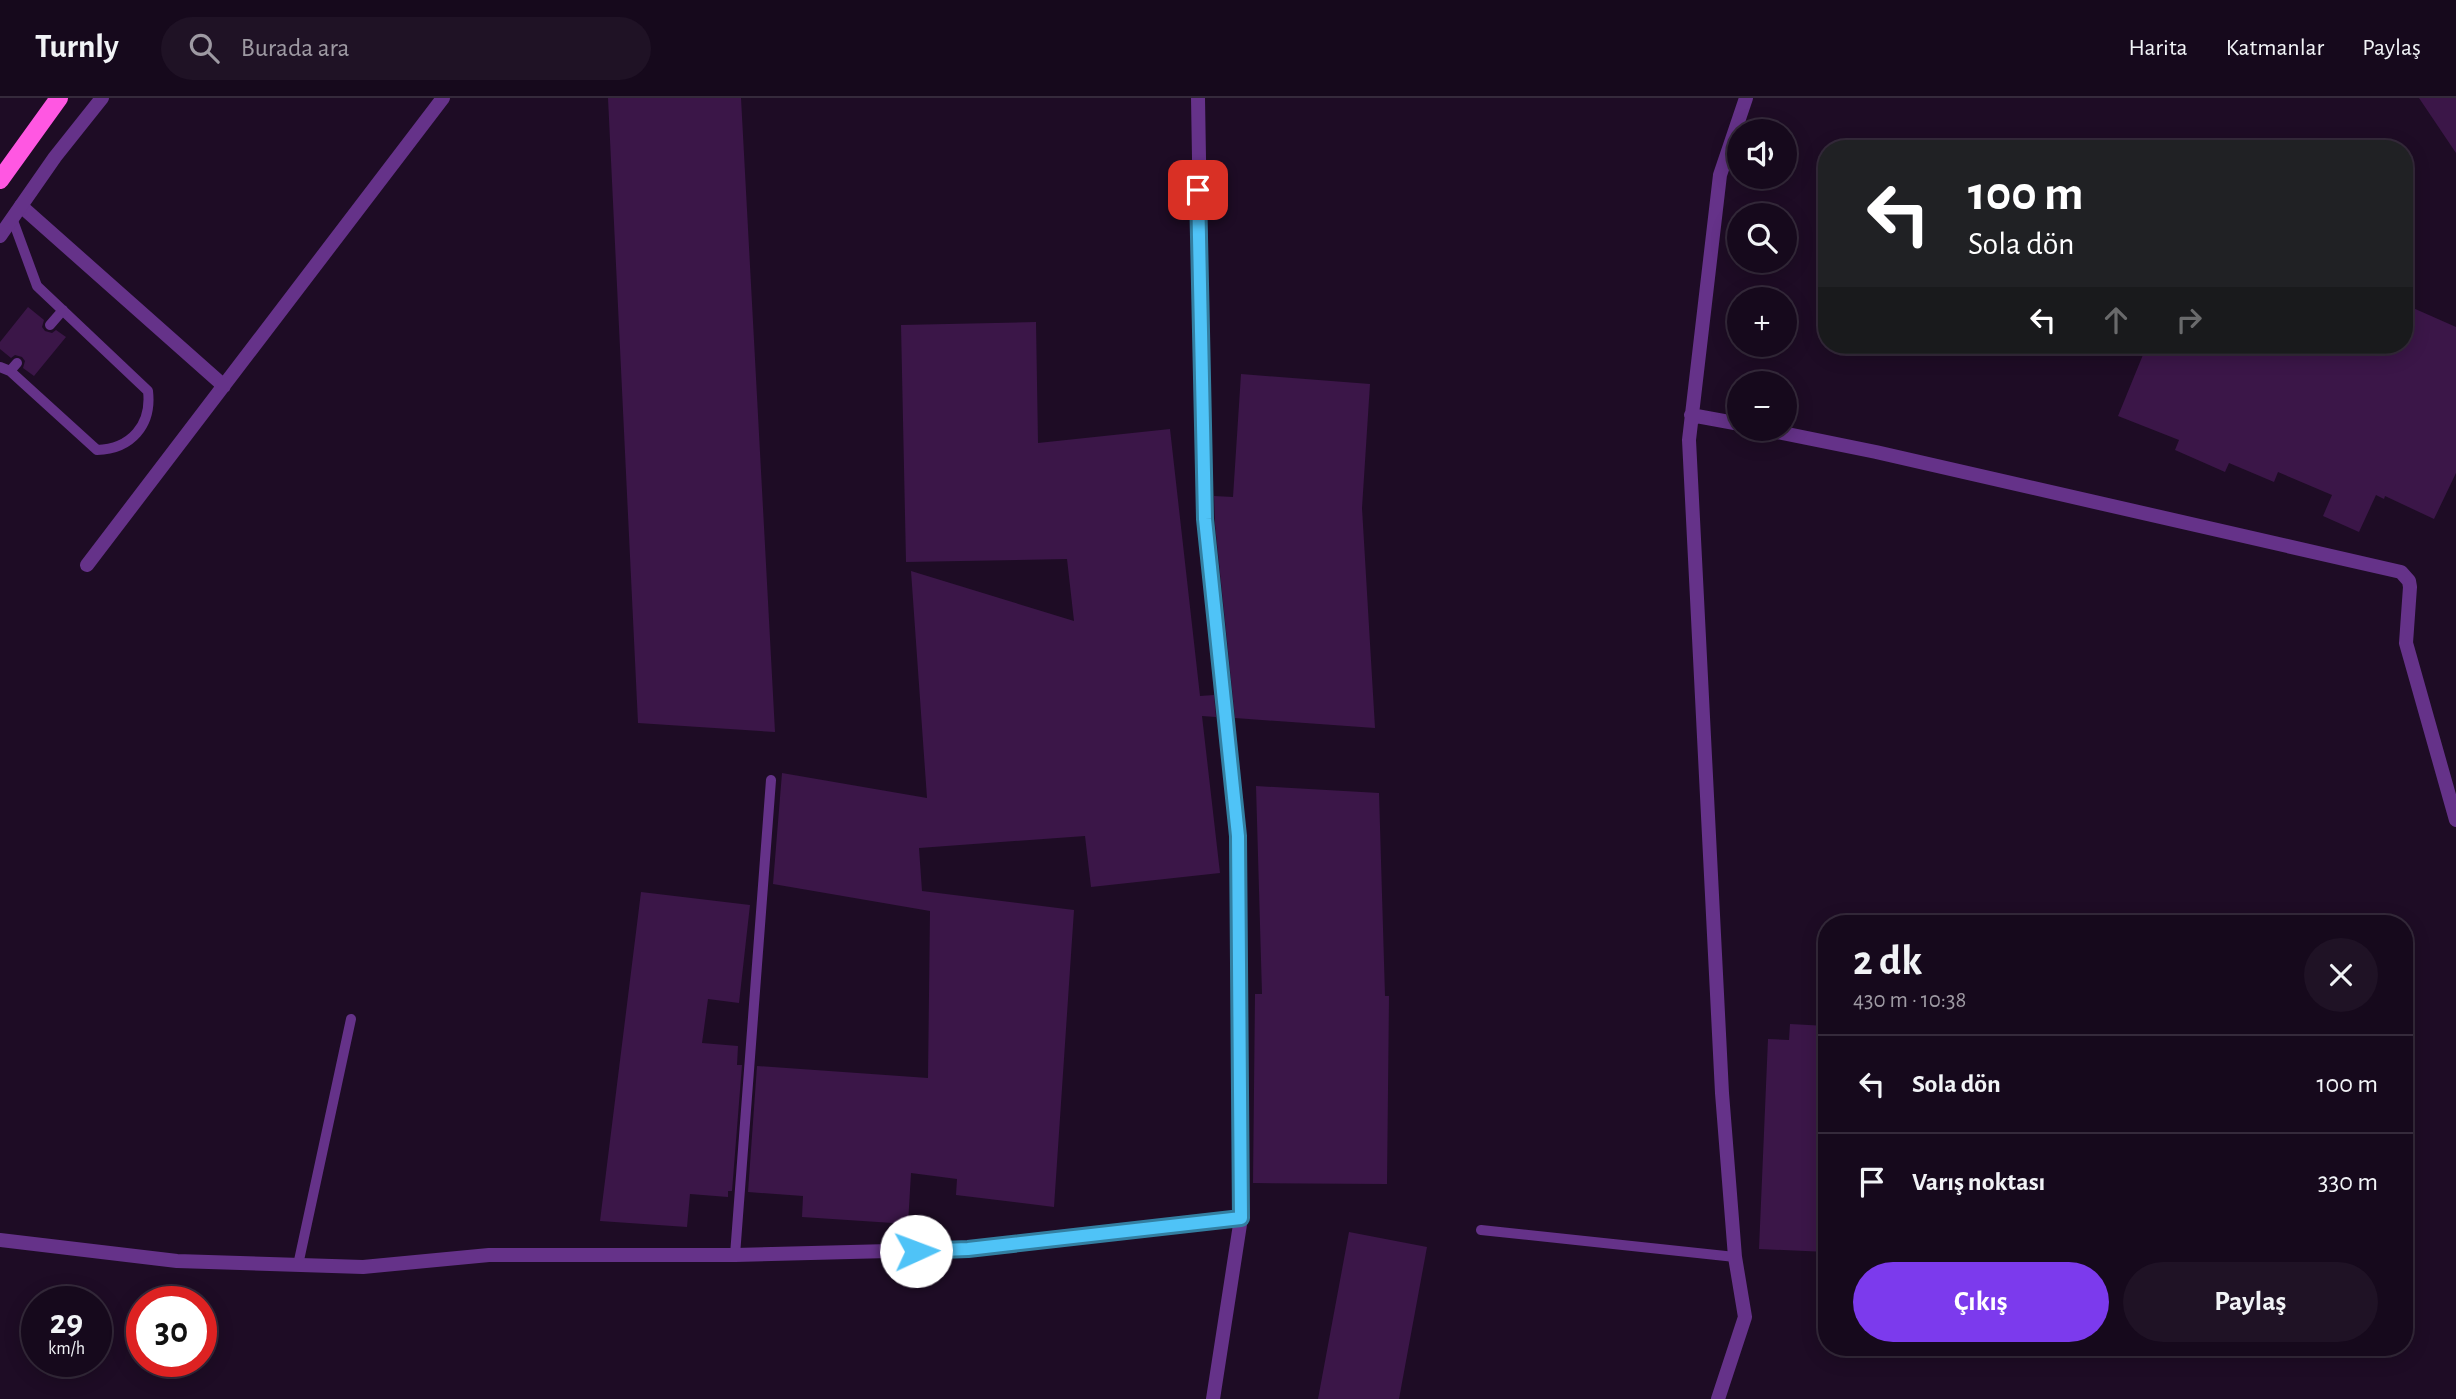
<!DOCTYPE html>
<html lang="tr">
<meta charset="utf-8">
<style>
body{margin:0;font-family:"Alegreya Sans",sans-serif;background:#1f1225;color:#f1f3f6;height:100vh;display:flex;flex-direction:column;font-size:26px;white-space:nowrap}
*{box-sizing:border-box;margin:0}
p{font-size:23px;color:#9e9aa3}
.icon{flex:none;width:38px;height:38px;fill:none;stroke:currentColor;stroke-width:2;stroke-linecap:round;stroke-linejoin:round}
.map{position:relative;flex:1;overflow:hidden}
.sheet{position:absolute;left:1818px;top:817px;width:595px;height:441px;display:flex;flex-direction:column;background:#16091c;border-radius:28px;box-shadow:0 4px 18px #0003,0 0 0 2px #352a3b}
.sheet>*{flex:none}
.banner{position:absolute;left:1818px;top:42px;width:595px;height:214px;border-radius:28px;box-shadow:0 4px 18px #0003,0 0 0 2px #352a3b;background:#202124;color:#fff;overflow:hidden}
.fabs{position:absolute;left:1727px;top:21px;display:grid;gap:14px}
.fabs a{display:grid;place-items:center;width:70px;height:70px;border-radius:50%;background:#16091c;box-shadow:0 4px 18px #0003,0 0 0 2px #352a3b;font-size:35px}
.speed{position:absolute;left:21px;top:1188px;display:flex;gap:14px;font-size:35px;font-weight:700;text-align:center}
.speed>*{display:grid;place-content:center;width:91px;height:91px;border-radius:50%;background:#16091c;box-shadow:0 4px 18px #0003,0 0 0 2px #352a3b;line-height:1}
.speed small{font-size:18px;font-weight:400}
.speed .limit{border:10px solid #d22;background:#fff;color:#111}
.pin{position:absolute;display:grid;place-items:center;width:60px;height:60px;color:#fff;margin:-30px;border-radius:14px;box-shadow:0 4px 10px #0006}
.me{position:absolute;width:77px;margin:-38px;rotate:88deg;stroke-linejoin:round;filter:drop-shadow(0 0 5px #0008)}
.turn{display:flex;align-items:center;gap:24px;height:147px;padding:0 35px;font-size:32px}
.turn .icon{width:91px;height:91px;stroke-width:2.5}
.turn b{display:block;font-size:49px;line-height:60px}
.lanes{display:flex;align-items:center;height:66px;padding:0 35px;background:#0003;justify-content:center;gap:35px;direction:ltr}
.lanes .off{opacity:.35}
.round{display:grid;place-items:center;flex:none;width:74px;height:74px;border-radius:37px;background:#1f1225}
.summary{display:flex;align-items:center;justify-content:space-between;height:119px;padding:0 35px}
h1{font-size:42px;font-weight:700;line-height:52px}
.primary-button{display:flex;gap:14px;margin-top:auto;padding:14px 35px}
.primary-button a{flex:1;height:80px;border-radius:42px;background:#7c3aed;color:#fff;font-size:28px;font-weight:700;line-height:80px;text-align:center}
.primary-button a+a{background:#1f1225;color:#f1f3f6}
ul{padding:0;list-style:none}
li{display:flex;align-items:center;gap:21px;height:98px;padding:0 35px;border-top:2px solid #352a3b}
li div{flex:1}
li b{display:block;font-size:26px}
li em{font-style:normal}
header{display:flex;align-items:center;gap:42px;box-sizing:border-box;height:98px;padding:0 35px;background:#16091c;border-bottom:2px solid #352a3b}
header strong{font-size:33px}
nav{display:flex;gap:38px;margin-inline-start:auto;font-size:24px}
.search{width:490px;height:63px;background:#1f1225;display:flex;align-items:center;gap:18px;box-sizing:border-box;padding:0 24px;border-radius:38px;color:#9e9aa3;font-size:26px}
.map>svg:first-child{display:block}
.building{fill:#3b1648}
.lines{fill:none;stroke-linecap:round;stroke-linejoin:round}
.service{stroke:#653289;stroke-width:10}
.minor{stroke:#653289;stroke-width:14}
.tertiary{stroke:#653289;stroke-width:14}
.primary{stroke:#ff57e2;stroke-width:18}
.route-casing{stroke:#337fa1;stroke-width:18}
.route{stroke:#4fc3f7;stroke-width:12}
</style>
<header>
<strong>Turnly</strong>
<div class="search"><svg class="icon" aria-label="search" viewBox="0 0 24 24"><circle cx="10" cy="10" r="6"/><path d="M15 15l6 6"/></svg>Burada ara</div>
<nav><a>Harita</a><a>Katmanlar</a><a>Paylaş</a></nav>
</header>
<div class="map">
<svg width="2456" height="1301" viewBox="0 0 2456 1301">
<rect width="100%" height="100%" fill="#1e0c25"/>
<path class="building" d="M608,0H741L775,634L638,625Z
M2419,0H2456V55Z
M2404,206L2456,229V375L2434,421L2385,398L2384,401L2376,397L2359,434L2323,418L2332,397L2278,374L2274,384L2229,365L2225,374L2175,352L2179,342L2118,318L2147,247H2404Z
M28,209L44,222L42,229L45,233L52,235L56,232L66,239L34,278L23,270L25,263L22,259L15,257L11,260L0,251V244Z
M1036,224L1038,345L1170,331L1200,598L1214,597L1216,619L1202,618L1220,775L1091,789L1085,738L919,750L922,793L1074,812L1054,1109L956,1097L957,1081L911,1075L908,1126L802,1119L803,1098L748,1094L757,968L928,980L930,813L773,786L782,675L927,700L911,473L1074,523L1067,461L906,464L901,227Z
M1241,276L1370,286L1362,410L1375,630L1235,620L1215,426L1214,398L1233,399Z
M1256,688L1379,695L1385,898H1389L1387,1086L1253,1085L1255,896H1262Z
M641,794L750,807L739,905L708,901L702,945L738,948L737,967H742L732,1093H728V1099L690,1096L687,1129L600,1123Z
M1790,926L1827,928V1154L1759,1151L1768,941L1789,942Z
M1349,1134L1427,1149L1399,1301H1318Z"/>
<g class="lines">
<path class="service" d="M50,227L63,212
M0,269L10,273L17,265
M10,273L97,352C131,351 152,327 148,293L37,188L12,120
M1481,1132L1735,1159
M735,1157L771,682
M298,1167L351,921"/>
<path class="minor" d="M1198,0L1205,421L1238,738L1241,1120L1213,1301
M21,108L224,288
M1691,317L1740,326
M1762,331L1876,354L2401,474L2409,483L2410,489L2406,545L2456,722
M87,467L443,0
M0,1142L177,1163L363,1169L489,1157H735L968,1151L1241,1120
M1718,1301L1745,1219L1735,1159L1722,995L1689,342L1720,77L1746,0"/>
<path class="tertiary" d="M0,138L55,59L102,0"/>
<path class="primary" d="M0,82L59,0"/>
</g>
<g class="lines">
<g class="route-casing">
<path id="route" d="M916,1153L968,1151L1241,1120L1238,738L1205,421L1198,92"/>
</g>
<use href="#route" class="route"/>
</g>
</svg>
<div class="fabs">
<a><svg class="icon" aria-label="sound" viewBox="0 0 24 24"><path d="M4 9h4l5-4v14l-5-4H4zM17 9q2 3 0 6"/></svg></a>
<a><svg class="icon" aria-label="search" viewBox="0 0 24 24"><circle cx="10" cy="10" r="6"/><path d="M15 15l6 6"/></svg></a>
<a>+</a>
<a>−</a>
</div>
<div class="speed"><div>29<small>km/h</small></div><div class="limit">30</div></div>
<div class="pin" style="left:1198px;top:92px;background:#d93025"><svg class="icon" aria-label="arrive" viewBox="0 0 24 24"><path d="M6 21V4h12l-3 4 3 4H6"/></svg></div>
<svg class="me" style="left:916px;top:1153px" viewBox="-20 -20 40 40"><circle r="19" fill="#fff"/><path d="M0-13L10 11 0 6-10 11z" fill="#4fc3f7"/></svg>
<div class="banner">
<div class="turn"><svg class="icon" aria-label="left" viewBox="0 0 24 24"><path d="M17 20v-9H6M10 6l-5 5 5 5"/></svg><div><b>100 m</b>Sola dön</div></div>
<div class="lanes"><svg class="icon" aria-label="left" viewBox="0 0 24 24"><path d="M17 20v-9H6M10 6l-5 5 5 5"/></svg><svg class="icon off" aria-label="ahead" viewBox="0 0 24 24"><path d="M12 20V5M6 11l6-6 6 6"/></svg><svg class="icon off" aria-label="right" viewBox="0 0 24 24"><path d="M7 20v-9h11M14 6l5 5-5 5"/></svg></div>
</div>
<section class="sheet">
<div class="summary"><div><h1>2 dk</h1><p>430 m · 10:38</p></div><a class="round"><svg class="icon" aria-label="close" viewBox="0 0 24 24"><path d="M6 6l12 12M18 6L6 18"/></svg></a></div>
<ul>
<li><svg class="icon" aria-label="left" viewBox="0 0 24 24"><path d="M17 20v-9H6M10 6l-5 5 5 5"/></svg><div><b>Sola dön</b></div><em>100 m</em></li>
<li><svg class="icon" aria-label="arrive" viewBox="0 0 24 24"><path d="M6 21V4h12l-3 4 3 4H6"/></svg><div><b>Varış noktası</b></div><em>330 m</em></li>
</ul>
<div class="primary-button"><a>Çıkış</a><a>Paylaş</a></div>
</section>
</div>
